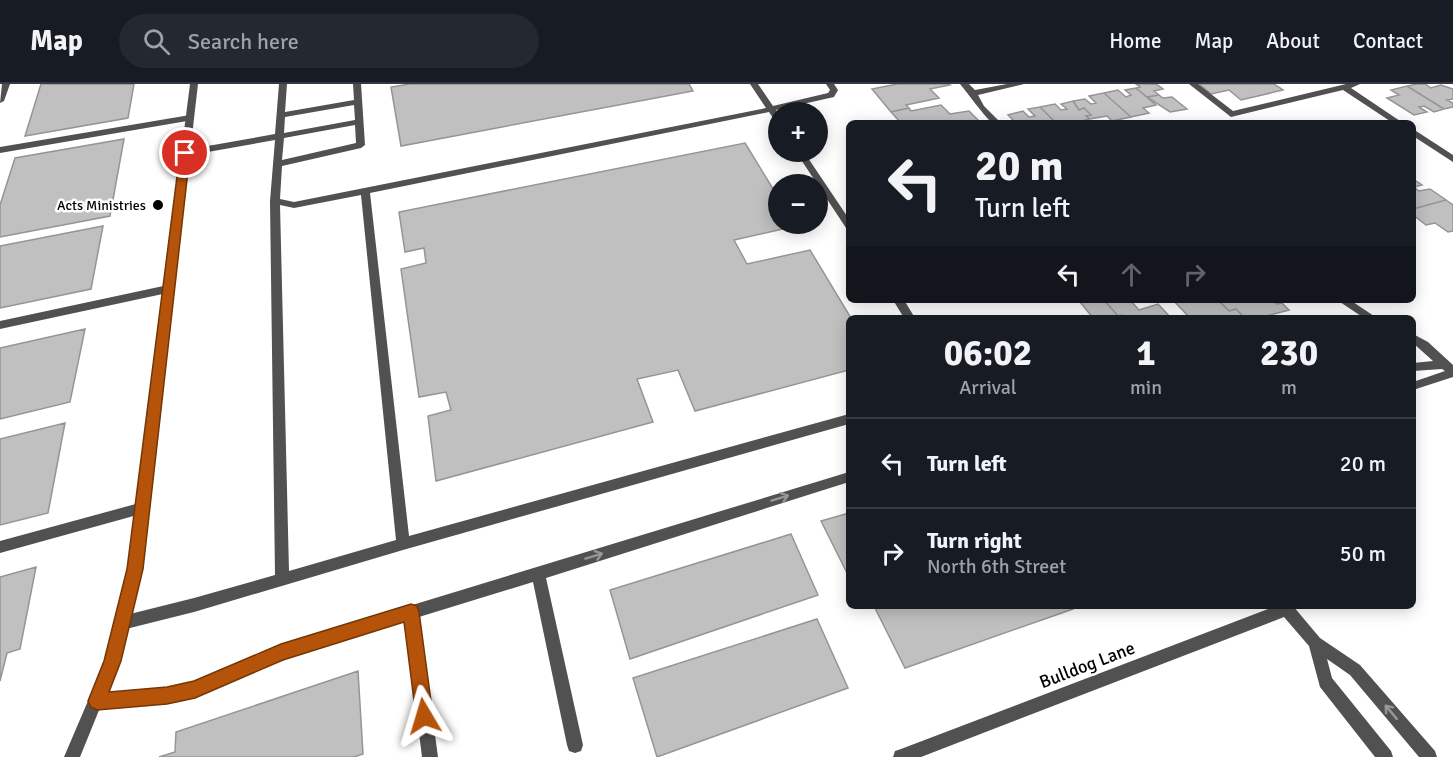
<!DOCTYPE html>
<meta charset="utf-8">
<style>
body{margin:0;font-family:Signika,sans-serif;background:#242831;color:#f1f3f6;height:100vh;display:flex;flex-direction:column;font-size:22px;white-space:nowrap}
*{box-sizing:border-box;margin:0}
p{font-size:20px;color:#9ea1a6}
.icon{flex:none;width:33px;height:33px;fill:none;stroke:currentColor;stroke-width:2;stroke-linecap:round;stroke-linejoin:round}
.map{position:relative;flex:1;overflow:hidden}
.drawer{position:absolute;left:846px;top:231px;width:570px;height:294px;display:flex;flex-direction:column;background:#171b24;border-radius:9px;box-shadow:0 3px 15px #0003}
.drawer>*{flex:none}
.banner{position:absolute;left:846px;top:36px;width:570px;height:183px;border-radius:9px;box-shadow:0 3px 15px #0003;background:#171b24;color:#f1f3f6;overflow:hidden}
.controls{position:absolute;left:768px;top:18px;display:grid;gap:12px}
.controls a{display:grid;place-items:center;width:60px;height:60px;border-radius:50%;background:#171b24;box-shadow:0 3px 15px #0003;font-size:30px}
.pin{position:absolute;display:grid;place-items:center;width:51px;height:51px;color:#fff;margin:-26px;border:3px solid #fff;border-radius:50%;box-shadow:0 2px 6px #0007}
.me{position:absolute;width:66px;margin:-33px;rotate:353deg;stroke-linejoin:round;filter:drop-shadow(0 0 4px #0008)}
.turn{display:flex;align-items:center;gap:21px;height:126px;padding:0 30px;font-size:27px}
.turn .icon{width:78px;height:78px;stroke-width:2.5}
.turn b{display:block;font-size:42px;line-height:51px}
.lanes{display:flex;align-items:center;height:57px;padding:0 30px;background:#0003;justify-content:center;gap:30px;direction:ltr}
.lanes .off{opacity:.35}
.eta{display:flex;justify-content:space-evenly;align-items:center;height:102px;text-align:center}
.eta b{font-size:36px;font-weight:800;line-height:42px}
ul{padding:0;list-style:none}
li{display:flex;align-items:center;gap:18px;height:90px;padding:0 30px;border-top:2px solid #363941}
li div{flex:1}
li b{display:block;font-size:22px}
li em{font-style:normal}
header{display:flex;align-items:center;gap:36px;box-sizing:border-box;height:84px;padding:0 30px;background:#171b24;border-bottom:2px solid #363941}
header strong{font-size:28px}
nav{display:flex;gap:33px;margin-inline-start:auto;font-size:21px}
.search{width:420px;height:54px;background:#242831;display:flex;align-items:center;gap:15px;box-sizing:border-box;padding:0 21px;border-radius:33px;color:#9ea1a6;font-size:22px}
.map>svg:first-child{display:block}
.building{fill:#c0c0c0;stroke:#959595;stroke-width:1.5}
.lines{fill:none;stroke-linecap:round;stroke-linejoin:round}
.service{fill:#515151;fill-rule:evenodd}
.minor{fill:#515151;fill-rule:evenodd}
.oneway{stroke:#979797}
.route{fill:#b45309;stroke:#753606;stroke-width:1.5}
.poi-dot{fill:#000;stroke:#fff;stroke-width:2}
.labels{text-anchor:middle;stroke-width:5;stroke-linejoin:round;paint-order:stroke}
.far-poi-label{font-size:14px;fill:#000;stroke:#fff;text-anchor:end}
.near-street-label{font-size:18px;fill:#000;stroke:#fff}
</style>
<header>
<strong>Map</strong>
<div class="search"><svg class="icon" aria-label="search" viewBox="0 0 24 24"><circle cx="10" cy="10" r="6"/><path d="M15 15l6 6"/></svg>Search here</div>
<nav><a>Home</a><a>Map</a><a>About</a><a>Contact</a></nav>
</header>
<div class="map">
<svg width="1453" height="673" viewBox="0 0 1453 673">
<rect width="100%" height="100%" fill="#fff"/>
<path class="building" d="M41,0H134L128,34L25,52Z
M410,0H689L693,7L401,62L391,3Z
M897,0H948L950,1L930,5L939,14L906,21L909,24L891,28L872,5Z
M1136,0H1156L1163,5L1154,7L1159,11L1147,13L1136,4L1140,3Z
M1199,0H1274L1283,6L1241,16L1229,6L1211,10Z
M1417,0H1425L1431,4L1441,1L1453,5V15L1447,16L1453,19V23L1444,25L1407,2Z
M1407,2L1444,25L1434,28L1424,22L1419,23L1427,28L1414,31L1387,14L1399,11L1391,6Z
M1136,4L1156,21L1143,24L1149,29L1131,33L1104,9L1118,6L1126,13L1131,11L1125,6Z
M1104,9L1131,33L1112,37L1107,32L1090,35L1086,32L1091,31L1084,24L1079,26L1073,17L1085,15L1091,20L1096,19L1089,12Z
M1159,11L1163,14L1172,13L1187,25L1170,28L1147,13Z
M1073,17L1079,26L1084,24L1091,31L1086,32L1090,35L1078,38L1079,39H1056L1040,23L1055,20L1061,26L1067,25L1061,20Z
M941,21L950,30L969,27L979,37L901,39L891,28L909,24L911,27Z
M1040,23L1056,39H1016L1008,31L1023,27L1029,33L1035,32L1028,25Z
M124,55L110,132L0,153V121L15,74Z
M745,59L778,113V140H795L796,142L734,156L747,180L810,166L851,234H849V286L695,327L678,286L637,295L653,338L436,397L428,332L451,326L446,308L419,313L401,185L426,179L424,164L405,168L399,128Z
M1413,95L1422,101L1414,103L1419,107L1430,105L1446,116L1413,125Z
M1446,116L1453,121V147L1448,148L1435,139L1426,141L1413,131V125Z
M103,142L91,205L0,224V162Z
M1088,216H1104L1118,232L1122,231L1125,234H1093L1080,218Z
M1104,216H1130L1139,226L1158,220L1171,234H1125L1122,231L1118,232Z
M1173,216H1226L1220,218L1229,227L1236,225L1242,231L1238,232L1240,234H1190Z
M1226,216H1272L1277,220L1282,219L1289,226L1259,234H1240L1238,232L1242,231L1236,225L1229,227L1220,218Z
M85,245L70,318L0,335V264Z
M65,339L48,429L0,441V355Z
M849,429V493L821,437Z
M791,450L818,511L630,575L610,506Z
M36,483L20,565L7,569L0,597V493Z
M874,522H1071L1073,525L905,584Z
M817,535L848,604L657,673L633,594Z
M358,587L363,670L354,673H159L175,668L176,648Z"/>
<g class="lines">
<path class="service" d="M2,0H10L4,17L0,19Z
M279,0H287L285,28L354,16L353,0H361L365,61L361,64L282,82L280,115L294,118L766,24L750,0H758L773,22L828,9L830,6L826,0H834L838,6L834,13L776,26L778,30V38L775,37L769,28L370,109L409,452L849,330V340L403,466L194,528L122,546L117,544L115,539L117,534L122,532L194,514L275,491L270,117L275,56L185,72L181,69L185,66L275,50ZM354,21L355,36L284,49L285,33ZM355,41L356,59L282,76L284,54ZM361,111L396,456L289,487L280,121L294,124Z
M960,0H969L975,6L1007,0H1024L978,11L984,22L1001,39H992C980,27 971,13 960,0Z
M1189,0H1198L1233,27L1346,0H1360L1351,4L1403,39H1393L1343,6L1231,33Z
M190,31L193,32V36L0,69V63Z
M1413,45L1453,71V78L1413,52Z
M796,68H804L849,135V145L846,144Z
M168,201L172,202L173,205L172,208L0,245V237Z
M893,216H904L915,234H904Z
M1337,216H1350L1377,234H1364Z
M1413,250L1428,258L1453,281V293L1413,306V298L1445,287L1442,285L1413,287V279L1433,277L1413,259Z
M849,388V398L546,494L583,661L581,667L575,669L569,667L567,661L533,498L419,533L438,673H422L405,537L283,575L195,614L167,620L97,625L92,622L89,617L92,612L97,609L167,604L194,599L281,561Z
M143,418L148,420L150,424L148,428L0,469V457Z"/>
<path class="minor" d="M190,0H198L142,485L119,577L80,673H64L105,577L128,485Z
M1276,522H1293L1320,554L1360,581L1435,667L1437,673H1419L1350,591L1327,575L1332,594L1391,667L1393,673H1375L1320,603L1309,562L1284,533L921,673H893L895,667L901,665Z"/>
</g>
<defs><path id="oneway-shaft" d="M-6 0H5M1.5-3L5.5 0L1.5 3" fill="none" stroke-width="1.6" stroke-linecap="round" stroke-linejoin="round" transform="scale(1.5)"/></defs>
<g class="oneway">
<use href="#oneway-shaft" transform="translate(780 414) rotate(-17)"/>
<use href="#oneway-shaft" transform="translate(594 472) rotate(-17)"/>
<use href="#oneway-shaft" transform="translate(1391 628) rotate(-130)"/>
</g>
<path class="route" d="M185,66L190,69L143,485L121,577L109,608L167,603L194,597L281,560L411,520L417,522L419,528L433,632L431,638L424,640L418,638L416,632L404,538L283,576L195,614L167,620L97,626L91,623L88,617L104,577L127,485L180,69Z"/>
<circle class="poi-dot" cx="158" cy="121" r="6"/>
<g class="labels">
<g class="far-poi-label">
<text x="146" y="126">Acts Ministries</text>
</g>
<g class="near-street-label">
<text transform="translate(1087 581) rotate(-21)" y="6">Bulldog Lane</text>
</g>
</g>
</svg>
<div class="controls">
<a>+</a>
<a>−</a>
</div>
<div class="pin" style="left:185px;top:69px;background:#d93025"><svg class="icon" aria-label="arrive" viewBox="0 0 24 24"><path d="M6 21V4h12l-3 4 3 4H6"/></svg></div>
<svg class="me" style="left:424px;top:632px" viewBox="-20 -20 40 40"><path d="M0-17L14 15 0 8-14 15z" fill="#b45309" stroke="#fff" stroke-width="4"/></svg>
<div class="banner">
<div class="turn"><svg class="icon" aria-label="left" viewBox="0 0 24 24"><path d="M17 20v-9H6M10 6l-5 5 5 5"/></svg><div><b>20 m</b>Turn left</div></div>
<div class="lanes"><svg class="icon" aria-label="left" viewBox="0 0 24 24"><path d="M17 20v-9H6M10 6l-5 5 5 5"/></svg><svg class="icon off" aria-label="ahead" viewBox="0 0 24 24"><path d="M12 20V5M6 11l6-6 6 6"/></svg><svg class="icon off" aria-label="right" viewBox="0 0 24 24"><path d="M7 20v-9h11M14 6l5 5-5 5"/></svg></div>
</div>
<section class="drawer">
<div class="eta">
<div><b>06:02</b><p>Arrival</p></div>
<div><b>1</b><p>min</p></div>
<div><b>230</b><p>m</p></div>
</div>
<ul>
<li><svg class="icon" aria-label="left" viewBox="0 0 24 24"><path d="M17 20v-9H6M10 6l-5 5 5 5"/></svg><div><b>Turn left</b></div><em>20 m</em></li>
<li><svg class="icon" aria-label="right" viewBox="0 0 24 24"><path d="M7 20v-9h11M14 6l5 5-5 5"/></svg><div><b>Turn right</b><p>North 6th Street</p></div><em>50 m</em></li>
</ul>
</section>
</div>
